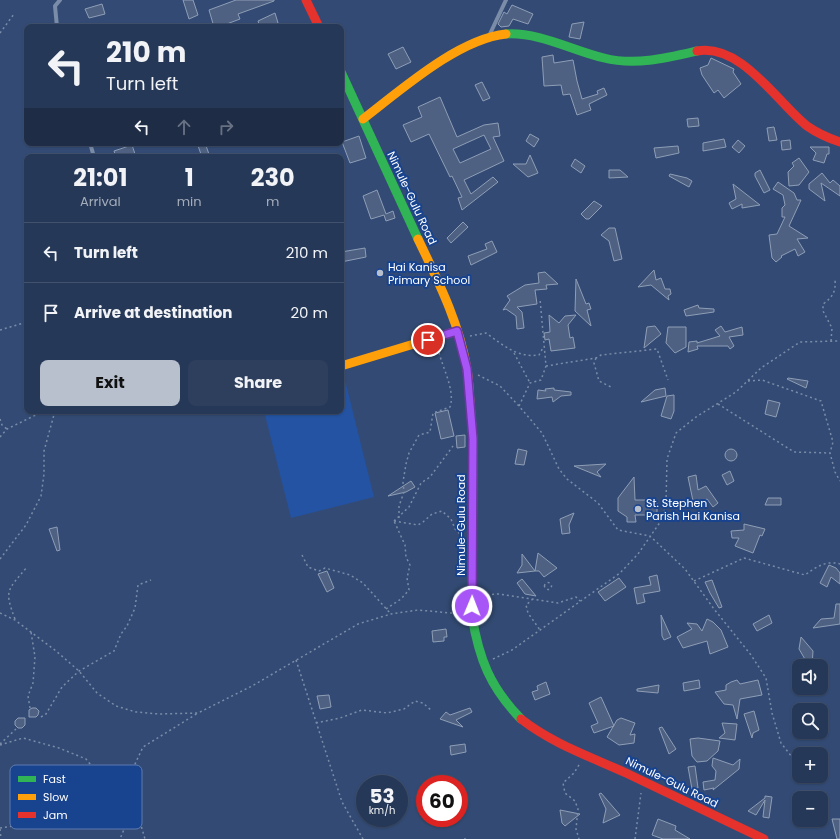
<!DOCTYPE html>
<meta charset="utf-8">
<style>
body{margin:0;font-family:Poppins,sans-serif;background:#2e3f5d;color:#f1f3f6;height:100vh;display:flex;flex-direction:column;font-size:15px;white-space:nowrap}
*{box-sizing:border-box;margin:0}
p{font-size:13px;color:#a4acba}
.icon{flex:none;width:22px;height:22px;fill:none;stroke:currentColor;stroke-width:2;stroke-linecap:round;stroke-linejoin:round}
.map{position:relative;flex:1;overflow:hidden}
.side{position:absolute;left:24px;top:154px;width:320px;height:260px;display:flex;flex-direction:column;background:#263857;border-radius:8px;box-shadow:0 1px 3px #0004,0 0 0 1px #42526d}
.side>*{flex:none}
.banner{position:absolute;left:24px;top:24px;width:320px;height:122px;border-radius:8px;box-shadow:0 1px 3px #0004,0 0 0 1px #42526d;background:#263857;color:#f1f3f6;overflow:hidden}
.controls{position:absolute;left:792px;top:659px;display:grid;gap:8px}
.controls a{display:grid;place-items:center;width:36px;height:36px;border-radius:8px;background:#263857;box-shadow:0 1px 3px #0004,0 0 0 1px #42526d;font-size:20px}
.speed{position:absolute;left:356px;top:775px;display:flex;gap:8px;font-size:20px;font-weight:700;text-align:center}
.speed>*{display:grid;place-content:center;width:52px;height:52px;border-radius:50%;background:#263857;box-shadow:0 1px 3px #0004,0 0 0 1px #42526d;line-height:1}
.speed small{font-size:10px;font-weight:400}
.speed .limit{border:6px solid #d22;background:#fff;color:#111}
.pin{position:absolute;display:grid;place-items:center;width:34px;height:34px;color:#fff;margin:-17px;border:2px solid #fff;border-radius:50%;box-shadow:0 1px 4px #0007}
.me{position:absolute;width:44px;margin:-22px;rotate:1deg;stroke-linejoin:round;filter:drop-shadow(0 0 3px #0008)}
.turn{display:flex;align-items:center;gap:14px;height:84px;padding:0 16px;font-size:18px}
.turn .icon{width:52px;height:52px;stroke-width:2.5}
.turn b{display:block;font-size:28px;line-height:34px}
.lanes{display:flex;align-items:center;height:38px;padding:0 16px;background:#0003;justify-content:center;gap:20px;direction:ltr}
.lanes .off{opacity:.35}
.eta{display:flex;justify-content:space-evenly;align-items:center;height:68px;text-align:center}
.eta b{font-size:24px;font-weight:700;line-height:28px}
.primary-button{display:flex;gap:8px;margin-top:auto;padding:8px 16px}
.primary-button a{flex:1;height:46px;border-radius:8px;background:#b8c0ce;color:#111;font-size:16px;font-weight:700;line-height:46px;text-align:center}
.primary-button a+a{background:#2e3f5d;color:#f1f3f6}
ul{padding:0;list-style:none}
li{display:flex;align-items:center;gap:12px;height:60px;padding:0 16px;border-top:1px solid #42526d}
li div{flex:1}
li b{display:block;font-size:15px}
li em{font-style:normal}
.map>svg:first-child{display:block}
.green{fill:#2353a2}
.building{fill:#4e6183;stroke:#8f9eb6;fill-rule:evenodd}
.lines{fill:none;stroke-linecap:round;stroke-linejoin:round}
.path{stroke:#7a8ca7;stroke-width:1.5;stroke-dasharray:2 3;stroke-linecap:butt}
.lane{stroke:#7a8ca7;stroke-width:4}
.fast{stroke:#30b455;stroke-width:9}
.slow{stroke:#ff9f0a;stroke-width:9}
.jam{stroke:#e5322d;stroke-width:9}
.route-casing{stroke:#6d37a1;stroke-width:10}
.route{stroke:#a855f7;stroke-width:7}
.poi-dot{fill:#b8c0ce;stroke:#18438f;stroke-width:1.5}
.labels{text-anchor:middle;stroke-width:4;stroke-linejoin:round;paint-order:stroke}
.street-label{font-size:11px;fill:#fff;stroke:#18438f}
.poi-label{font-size:11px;fill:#fff;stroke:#18438f;text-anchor:start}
.key{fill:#18438f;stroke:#5d7bb1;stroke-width:1}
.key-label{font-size:11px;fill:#fff}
</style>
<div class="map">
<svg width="840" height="839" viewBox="0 0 840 839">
<rect width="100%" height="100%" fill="#334b74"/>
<path class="green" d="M341,376H344L374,497L291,518L264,411H341Z"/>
<path class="building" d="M183,0H193L198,15L189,19Z
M236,0H274V1L238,14L240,19L224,25V27H214L209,10Z
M102,4L105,14L89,18L85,9Z
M512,5L533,14L528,24L513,19L509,26L501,27L498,24L504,12L507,14Z
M275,13L278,23L273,25L275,27H260L258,21Z
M584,22L580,39L569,37L572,24Z
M403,47L411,62L396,69L388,54Z
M553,55L554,63L573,60L577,81L582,99L598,94L597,91L604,88L607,95L589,104L591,110L577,115L570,94L563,95L561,85L544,86L542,57Z
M711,58L734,69L733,72L741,84L724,98L718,90L714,93L702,75L700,68L708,65Z
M482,82L490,98L483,101L475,85Z
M440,97L457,137L484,125L498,123L500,136L493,137L504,161L464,180L471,194L493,177L498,182L462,210L458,198L462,197L452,176L450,177L429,134L411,142L403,125L422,117L418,107ZM484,135L491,149L460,163L453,149Z
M698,118L699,126L688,127L687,119Z
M774,127L777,140L769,141L767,128Z
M530,134L539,139L534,147L526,141Z
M359,136L366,158L350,163L342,142Z
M724,139L726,147L703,151V143Z
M738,140L745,146L739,153L732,147Z
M790,140L791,149L782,150L781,141Z
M197,143H205L210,157H202Z
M132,145L136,157H116L114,151Z
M678,146L679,153L656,158L654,148Z
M810,147H829V154H827L824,163L813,160L816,153Z
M530,155L538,173L528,177L513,164H526Z
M799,158L809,172L799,185L789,186L788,172L794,166L792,163Z
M575,159L585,166L581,173L571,166Z
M609,170H620L628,177L609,178Z
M760,170L770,190L764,193L755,176V173Z
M822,173L830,183L833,180L840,186V196L821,183L825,201L809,189V184Z
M670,174L687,178L692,181L689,187L669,176Z
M778,182L794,193L797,200H801L789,226L808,238L797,239L805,252L798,256L795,249L781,256L782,257L776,262L772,258L769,235L777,234L785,217H782V208L785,205L783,195L773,189Z
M733,184L760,205L742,208V204L732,209L729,203L736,199Z
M377,190L386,214L393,211L395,218L386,221L384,215L371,219L363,196Z
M594,201L602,206L589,219H586L581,214Z
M463,222L468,227L451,243L447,238Z
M609,228H615L622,259L614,261L609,241L601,235Z
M492,241L497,252L471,265L468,256L487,249L485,244Z
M365,248L366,257L341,262V252Z
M654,270L656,280L661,278L665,289H670L671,294L668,296L669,300L651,285L638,287Z
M545,272L558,284L546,285L547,289L535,290L537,304L517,307L522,312L524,328L517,329L516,316L506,309L503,310L510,300L507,296L525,285L539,283L538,273Z
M576,279L586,304L589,303L591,309L587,310L591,326L575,311Z
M698,305L699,308L714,309V312L686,316L684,310Z
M549,315L559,323L565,316L576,315L568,325L570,338L573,337L575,348L551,351L549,339L545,340L544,333L550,332Z
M655,326L661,334L644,348L647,327Z
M721,326L725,332L742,327L743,335L729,337L734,346L730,349L728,346H697L698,349L688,352L689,342L697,341V343L720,336L715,330Z
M668,327H686V347L675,353L666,343Z
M788,378L808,381L806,388L787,379Z
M554,388V390L571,392V395L561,396L553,402L552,397L537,399L538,390L546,391L545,389Z
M665,388L666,396L641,402L655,390Z
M674,395V411L671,419L661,416L667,396Z
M768,400L780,403L776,417L765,414Z
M448,410L454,436L441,439L435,413Z
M465,435V447L457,448L456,436Z
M518,449L527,451L524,465L515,464Z
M725 455a6 6 0 1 1 12 0a6 6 0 1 1-12 0Z
M606,464L597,472L601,477L574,466Z
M730,471L734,481L727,485L722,475Z
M696,475L698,490L706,486L718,503L713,507L707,499L702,502L693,501L688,477Z
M634,477L635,500H657V515H635L636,522H627V517L618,511V498Z
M411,481L415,487L406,492L388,496Z
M768,498H781V505H765Z
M574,513L569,525L570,533L562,534L560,519Z
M744,524L765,529L762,536L760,535L753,553L735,546L739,538H732L731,531L744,530Z
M57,527L60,550L57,551L49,529Z
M538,553L557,568L544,577L539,571H535Z
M522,554L535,571L517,573L522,565Z
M829,565L836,568L840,573V584L831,577L827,587L820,583Z
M327,571L334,588L327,592L318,574Z
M657,575L660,591L643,594L645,602L637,604L634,588L651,585L649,577Z
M619,578L626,587L605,601L598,592Z
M522,579L536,596L525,594L517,583Z
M712,580L722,607L719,608L710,593L705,582Z
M836,604H840V624L813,628L821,619L834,618Z
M661,615L671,637L664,640L662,636Z
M769,615L772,623L757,631L753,624Z
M707,619L713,622L721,630L728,647L710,654L707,641L683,648L677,637L692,629L687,623L697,624L702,631Z
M446,629L447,637H444V641L433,642L432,631Z
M801,637L813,651L812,666H809L799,649Z
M699,680L700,688L684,691L683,683Z
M737,680L740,684L758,680L762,695L740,699L737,719L733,705L724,704L715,692L726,690V685L731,682Z
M546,682L550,694L535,700L532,692L538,690L537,686Z
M659,685L658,693L637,691V689Z
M329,695L331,707L320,709L317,696Z
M601,697L614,726L594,733L591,726L598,723L589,703Z
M32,708H36L39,711L38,715L36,717H29V710Z
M470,708L472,712L456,720L463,727L440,719L446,712L450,715Z
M754,711L759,730L753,733L752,738L744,714Z
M18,718H25V725L22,728H18L15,725V721Z
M621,718L635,723L630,735L635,734L634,743L619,745L607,737L617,720Z
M722,723L737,724L735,740L719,738L725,733Z
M662,727L676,749L669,754L659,728Z
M698,738L720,741L718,751L707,761L697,762L692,756L690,739Z
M465,744L466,752L451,755L450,746Z
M713,758L733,765L740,759L739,769L713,790L714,788L704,790L703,782L715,780L716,771L712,766Z
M695,766L698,788L692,789L688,767Z
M601,793L620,815L603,823L606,809L599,794Z
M765,796L772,797L769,818L763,817L765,800L756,815L748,811L765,798Z
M560,810L580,814L565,826L562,823Z
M658,819L676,826L675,830L690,839H663L652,835Z
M832,819H840V839H837Z"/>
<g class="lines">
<path class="path" d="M0,33L14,14
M0,330L27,322
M470,336L486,333C503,345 517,358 539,355L544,346
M831,341L832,328L823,311V304C833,297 836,291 835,280
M514,353L530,383
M596,358L594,363L599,381L611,387
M546,366L596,358L601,355L657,349L668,380
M478,375L500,386L519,406L542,433L559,469L567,479L598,503L618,530L650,536L685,569L714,609L751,655L766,678L772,713L781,743L799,766
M748,381L762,380L821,401L833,442L830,453L835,472L840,481
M718,404L794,452L830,453
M519,406L530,383L541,380L546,366L540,299
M0,419L2,425L7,429
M0,437L7,429L44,411
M399,518V506L404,492L403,482L406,464L409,453L419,435L430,432L433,413L450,407C456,389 440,364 438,347
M394,521L418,525L423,522L432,514L442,511L451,519L455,529L462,536
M394,521L409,507L421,483L430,477L453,446
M302,555L308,567L319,571L325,568L350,575L363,583L391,614
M0,559L26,525L41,496L44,474V451L55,411
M694,581L744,558L805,575C816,567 826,560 840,564
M544.5 586a3.5 3.5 0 1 1 7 0a3.5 3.5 0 1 1-7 0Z
M482,595L499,594L558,603L576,597L580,601
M533,599L526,605L528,613L540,630
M386,609L401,599L409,590L407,578L410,565L406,557L405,545L394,521
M0,613L15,620L56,651L79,671L97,693L116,706L136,712L159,714L198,713L252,686L358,624L391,614L418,610L462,614
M15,619C4,590 7,591 27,567
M493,659L512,650L620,573L638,554L663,518L666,503L667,459L676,433L696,417L736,392L761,368L800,342L840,341
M296,660L342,802L363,839
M30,708L28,696L33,683L35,657L31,632
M41,717L46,714L62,687L79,671L114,651L121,634L127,626L135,608L138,585L151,580
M316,723L340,718L362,710L387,713L404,709L415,701L423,703L432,711
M0,744L16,729
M0,745L23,738L59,748L86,759L104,781L102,790C94,792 83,795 81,804
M579,765L574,773L563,783L565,793L575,801L578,809L576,829L579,839
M132,779L135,764L143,747L198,713
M132,783L137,812L145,839
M0,828L35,823L60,814L97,798L132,779L130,815L120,839
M0,829L1,839
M465,839V838
M635,839L641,793"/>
<path class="lane" d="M57,27L55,6L60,0
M489,36L506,0
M90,143L94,157"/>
<path class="fast" d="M506,34C540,32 571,50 604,58C635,66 667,58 697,51
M341,72L418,239
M470,402L473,439L472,616C479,659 490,687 521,719"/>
<path class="slow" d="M363,119C401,90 458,39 506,34
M418,239C438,281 459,322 467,369C469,380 469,391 470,402
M341,366L457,331"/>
<path class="jam" d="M306,0L319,27
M697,51C741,43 777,102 807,126C817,133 828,138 840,142
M521,719C553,744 589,756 626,773C672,795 718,817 764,839"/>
</g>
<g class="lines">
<g class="route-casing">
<path id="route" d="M428,340L457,331L467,369L473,439L472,606"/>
</g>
<use href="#route" class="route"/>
</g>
<g class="poi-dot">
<circle cx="380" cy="273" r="4"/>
<circle cx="638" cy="509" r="4"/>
</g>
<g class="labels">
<g class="street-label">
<text transform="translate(412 198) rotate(65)" y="4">Nimule-Gulu Road</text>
<text transform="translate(461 525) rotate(-90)" y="4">Nimule-Gulu Road</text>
<text transform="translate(672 782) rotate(26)" y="4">Nimule-Gulu Road</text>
</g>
<g class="poi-label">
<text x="388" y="271">Hai Kanisa<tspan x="388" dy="13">Primary School</tspan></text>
<text x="646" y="507">St. Stephen<tspan x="646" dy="13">Parish Hai Kanisa</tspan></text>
</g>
</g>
<rect x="10" y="765" width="132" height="64" rx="6" class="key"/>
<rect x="18" y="776" width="18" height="6" fill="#30b455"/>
<rect x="18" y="794" width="18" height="6" fill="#ff9f0a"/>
<rect x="18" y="812" width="18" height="6" fill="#e5322d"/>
<g class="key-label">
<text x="43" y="783">Fast</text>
<text x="43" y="801">Slow</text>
<text x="43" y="819">Jam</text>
</g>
</svg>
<div class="controls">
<a><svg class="icon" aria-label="sound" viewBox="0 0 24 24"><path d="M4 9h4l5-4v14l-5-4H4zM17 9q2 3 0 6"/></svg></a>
<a><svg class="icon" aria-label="search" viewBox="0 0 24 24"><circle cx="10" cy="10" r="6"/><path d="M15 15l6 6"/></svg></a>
<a>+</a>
<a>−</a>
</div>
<div class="speed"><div>53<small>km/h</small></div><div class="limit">60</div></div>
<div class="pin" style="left:428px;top:340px;background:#d93025"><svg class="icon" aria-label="arrive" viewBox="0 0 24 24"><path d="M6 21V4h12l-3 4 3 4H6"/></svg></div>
<svg class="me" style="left:472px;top:606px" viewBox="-20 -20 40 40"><circle r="17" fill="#a855f7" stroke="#fff" stroke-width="3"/><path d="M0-11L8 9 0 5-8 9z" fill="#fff"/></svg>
<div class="banner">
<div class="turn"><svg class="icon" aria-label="left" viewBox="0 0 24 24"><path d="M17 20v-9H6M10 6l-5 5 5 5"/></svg><div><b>210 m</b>Turn left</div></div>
<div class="lanes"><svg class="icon" aria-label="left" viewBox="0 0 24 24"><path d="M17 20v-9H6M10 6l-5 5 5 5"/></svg><svg class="icon off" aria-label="ahead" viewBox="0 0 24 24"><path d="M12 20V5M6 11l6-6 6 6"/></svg><svg class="icon off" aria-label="right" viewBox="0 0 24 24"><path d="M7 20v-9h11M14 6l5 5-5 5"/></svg></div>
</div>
<section class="side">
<div class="eta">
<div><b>21:01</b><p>Arrival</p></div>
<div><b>1</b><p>min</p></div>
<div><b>230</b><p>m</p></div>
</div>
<ul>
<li><svg class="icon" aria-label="left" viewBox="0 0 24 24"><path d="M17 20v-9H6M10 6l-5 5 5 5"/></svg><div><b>Turn left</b></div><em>210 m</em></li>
<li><svg class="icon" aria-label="arrive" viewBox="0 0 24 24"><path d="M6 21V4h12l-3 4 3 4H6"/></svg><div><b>Arrive at destination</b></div><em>20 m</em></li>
</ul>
<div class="primary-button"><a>Exit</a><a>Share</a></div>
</section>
</div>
